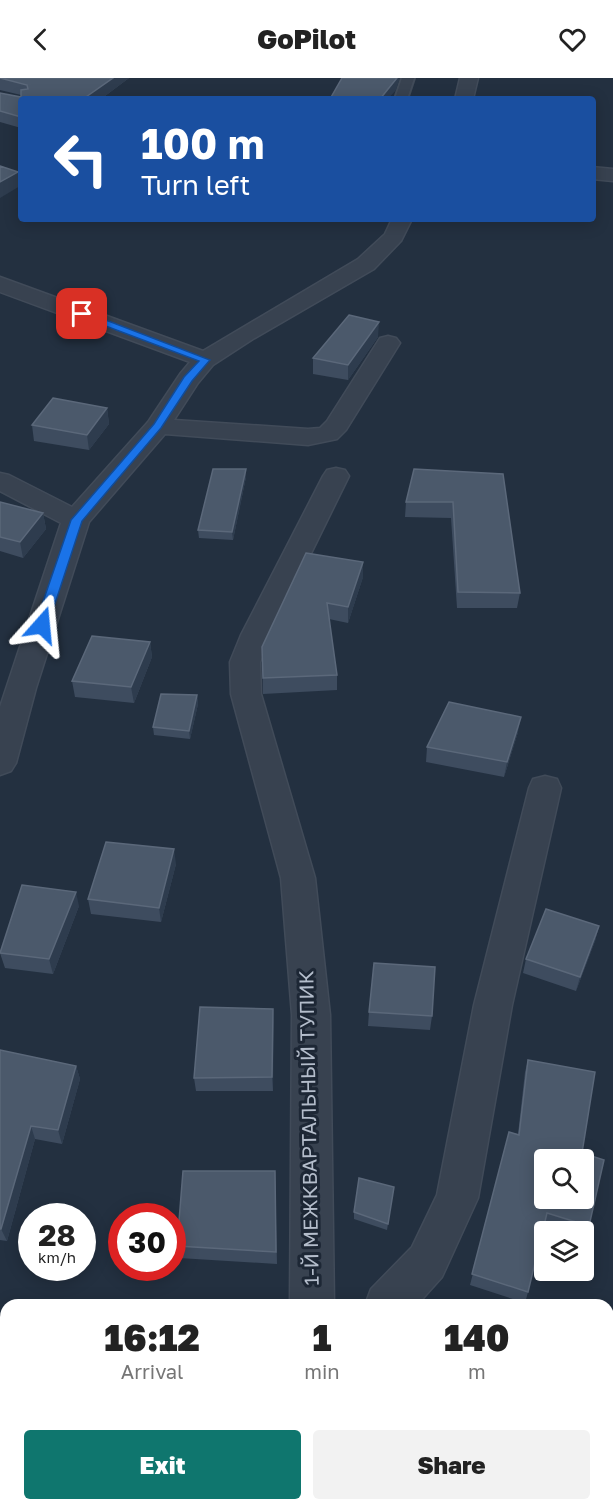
<!DOCTYPE html>
<meta charset="utf-8">
<style>
body{margin:0;font-family:"Golos Text",sans-serif;background:#f2f2f2;color:#222;height:100vh;display:flex;flex-direction:column;font-size:22px;white-space:nowrap}
*{box-sizing:border-box;margin:0}
p{font-size:20px;color:#767676}
.icon{flex:none;width:33px;height:33px;fill:none;stroke:currentColor;stroke-width:2;stroke-linecap:round;stroke-linejoin:round}
.map{position:relative;flex:1;overflow:hidden}
.side{position:absolute;left:0px;top:1221px;width:614px;height:212px;display:flex;flex-direction:column;background:#fff;border-radius:18px 18px 0 0;box-shadow:0 3px 15px #0003}
.side>*{flex:none}
.hud{position:absolute;left:18px;top:18px;width:578px;height:126px;border-radius:6px;box-shadow:0 3px 15px #0003;background:#1a4fa0;color:#fff;overflow:hidden}
.tools{position:absolute;left:534px;top:1071px;display:grid;gap:12px}
.tools a{display:grid;place-items:center;width:60px;height:60px;border-radius:6px;background:#fff;box-shadow:0 3px 15px #0003;font-size:30px}
.speed{position:absolute;left:18px;top:1125px;display:flex;gap:12px;font-size:30px;font-weight:700;text-align:center}
.speed>*{display:grid;place-content:center;width:78px;height:78px;border-radius:50%;background:#fff;box-shadow:0 3px 15px #0003;line-height:1}
.speed small{font-size:15px;font-weight:400}
.speed .limit{border:9px solid #d22;background:#fff;color:#111}
.pin{position:absolute;display:grid;place-items:center;width:51px;height:51px;color:#fff;margin:-26px;border-radius:12px;box-shadow:0 3px 9px #0006}
.me{position:absolute;width:66px;margin:-33px;rotate:18deg;stroke-linejoin:round;filter:drop-shadow(0 0 4px #0008)}
.turn{display:flex;align-items:center;gap:21px;height:126px;padding:0 24px;font-size:27px}
.turn .icon{width:78px;height:78px;stroke-width:2.5}
.turn b{display:block;font-size:42px;line-height:51px}
.eta{display:flex;justify-content:space-evenly;align-items:center;height:102px;text-align:center}
.eta b{font-size:36px;font-weight:800;line-height:42px}
.primary-button{display:flex;gap:12px;margin-top:auto;padding:12px 24px}
.primary-button a{flex:1;height:69px;border-radius:6px;background:#0f766e;color:#fff;font-size:24px;font-weight:800;line-height:69px;text-align:center}
.primary-button a+a{background:#f2f2f2;color:#222}
header{display:flex;justify-content:space-between;align-items:center;height:78px;padding:0 24px;background:#fff;font-size:27px;font-weight:800}
.map>svg:first-child{display:block}
.lines{fill:none;stroke-linecap:round;stroke-linejoin:round}
.lane-casing{stroke:#414b59;stroke-width:4}
.street-casing{stroke:#414b59;stroke-width:3}
.lane{fill:#384250;fill-rule:evenodd}
.street{fill:#384250;fill-rule:evenodd}
.wall{fill:#3e4c5f}
.shaded-wall{fill:#2e3c4e}
.building{fill:#4b596b;stroke:#5b687a;stroke-width:1.5;fill-rule:evenodd}
.route{fill:#1a73e8;stroke:#114b97;stroke-width:1.5}
.labels{text-anchor:middle;stroke-width:6;stroke-linejoin:round;paint-order:stroke}
.street-label{font-size:20px;fill:#b4bdcb;stroke:#1d2735}
</style>
<header><svg class="icon" aria-label="back" viewBox="0 0 24 24"><path d="M15 5l-7 7 7 7"/></svg>GoPilot<svg class="icon" aria-label="heart" viewBox="0 0 24 24"><path d="M12 20l-8-8c-3-5 5-10 8-4 3-6 11-1 8 4z"/></svg></header>
<div class="map">
<svg width="613" height="1432" viewBox="0 0 613 1432">
<rect width="100%" height="100%" fill="#233040"/>
<g class="lines">
<g class="lane-casing">
<path id="lane" d="M402,0H414L407,21H395Z"/>
</g>
<g class="street-casing">
<path id="street" d="M460,0H478L473,21H455Z
M592,89L613,91V103L592,101Z
M392,141H412L401,163L374,191L253,261L213,287L198,305L174,342L308,351L320,350L327,343L380,260L388,258L396,260L400,265L346,352L337,361L308,367L165,356L89,444L36,610L16,685L11,693L0,697V629L61,445L0,413V395L9,397L72,429L148,344L180,296L190,284L0,214V199L203,273L358,181L385,156Z
M336,390L345,392L349,398L271,557L260,584L261,616L315,800L330,937L334,1227H290L292,937L281,800L231,616L230,584L241,557L323,398L327,392Z
M545,698L557,701L561,710L512,927L478,1120L442,1199L417,1227H365L371,1211L412,1169L437,1117L474,927L529,710L533,701Z
M288,1426H336V1432H288Z"/>
</g>
<use href="#lane" class="lane"/>
<use href="#street" class="street"/>
</g>
<path class="wall" d="M0,0H129L101,21H21V50L0,44V15L21,19V17L0,12Z
M378,259L348,302L313,296V280Z
M107,330L109,346L89,372L34,363L32,347Z
M503,396L520,515L517,530H457L451,440L405,439L406,424Z
M246,399L233,462L199,460L198,452Z
M0,424L43,435L46,451L23,480L0,473Z
M363,499L348,545L329,541L337,597V612L263,616L262,569Z
M150,564L152,579L134,625L75,619L72,603Z
M197,617L198,626L190,661L154,657L153,649Z
M518,654L504,699L426,684L427,669Z
M176,786L161,844L91,836L88,821Z
M79,828L53,896L5,890L0,875Z
M599,848L595,863L576,913L523,895L526,881Z
M273,931V1013H196L194,1000Z
M369,934L432,938L430,952L368,948Z
M0,972L76,988L80,1001L62,1066L35,1061L7,1163L0,1162Z
M528,982L582,1075L589,1148L585,1159L584,1158V1154H568L544,1146L528,1214L525,1225L470,1207L509,1054L518,1056L525,994Z
M275,1093L277,1186L179,1180L177,1168Z
M394,1109L387,1152L354,1141V1134Z
M381,1426H444L443,1432H385L380,1431Z"/>
<path class="shaded-wall" d="M113,0H129L101,21H83Z
M397,0H400L396,12L388,21H380Z
M18,94L20,108L0,120V104Z
M379,244L378,259L348,302V287Z
M107,330L109,346L89,372L87,357Z
M246,391V399L233,462L232,454Z
M43,435L46,451L23,480L20,464Z
M363,484V499L348,545V529Z
M150,564L152,579L134,625L131,609Z
M197,617L198,626L190,661L189,653Z
M521,639L518,654L504,699L507,684Z
M174,771L176,786L161,844L159,830Z
M76,814L79,828L53,896L49,881Z
M599,848L595,863L576,913L580,899Z
M273,931L274,945L273,1013L272,999Z
M76,988L80,1001L62,1066L58,1052Z
M31,1048L35,1061L7,1163L1,1151Z
M18,1426H26L25,1432H18Z"/>
<path class="building" d="M0,0H113L83,21H21V39L0,33V15L21,19V12L28,11L27,7Z
M342,0H397L380,21H330Z
M0,88L18,94L0,104Z
M349,237L379,244L348,287L313,280Z
M53,320L107,330L87,357L32,347Z
M213,391H246L232,454L198,452Z
M414,391L503,396L520,515L458,514L453,424H406Z
M0,424L43,435L20,464L0,459Z
M306,475L363,484L348,529L327,525L337,597L263,600L262,569Z
M92,558L150,564L131,609L72,603Z
M161,616L197,617L189,653L153,649Z
M449,624L521,639L507,684L427,669Z
M106,764L174,771L159,830L88,821Z
M22,807L76,814L49,881L0,875Z
M546,831L599,848L580,899L526,881Z
M374,885L435,889L432,938L369,934Z
M200,929L273,931L272,999L194,1000Z
M0,972L76,988L58,1052L31,1048L1,1151H0Z
M528,982L595,994L582,1075L604,1082L589,1148L547,1135L528,1214L472,1196L509,1054L519,1057ZM544,1082H584V1120H544Z
M183,1093H275L276,1174L177,1168Z
M359,1100L394,1109L388,1146L354,1134Z
M0,1408L6,1409V1426H18V1432H0Z
M397,1426H444L443,1432H418Z"/>
<path class="route" d="M79,234H85L210,282L192,303L161,350L82,443L48,547L42,551L35,547L71,442L154,346L184,299L199,283L79,238Z"/>
<g class="labels">
<g class="street-label">
<text transform="translate(309 1050) rotate(-91)" y="7">1-Й МЕЖКВАРТАЛЬНЫЙ ТУПИК</text>
</g>
</g>
</svg>
<div class="tools">
<a><svg class="icon" aria-label="search" viewBox="0 0 24 24"><circle cx="10" cy="10" r="6"/><path d="M15 15l6 6"/></svg></a>
<a><svg class="icon" aria-label="layers" viewBox="0 0 24 24"><path d="M12 4l9 5-9 5-9-5zM3 14l9 5 9-5"/></svg></a>
</div>
<div class="speed"><div>28<small>km/h</small></div><div class="limit">30</div></div>
<div class="pin" style="left:82px;top:236px;background:#d93025"><svg class="icon" aria-label="arrive" viewBox="0 0 24 24"><path d="M6 21V4h12l-3 4 3 4H6"/></svg></div>
<svg class="me" style="left:42px;top:547px" viewBox="-20 -20 40 40"><path d="M0-17L14 15 0 8-14 15z" fill="#1a73e8" stroke="#fff" stroke-width="4"/></svg>
<div class="hud">
<div class="turn"><svg class="icon" aria-label="left" viewBox="0 0 24 24"><path d="M17 20v-9H6M10 6l-5 5 5 5"/></svg><div><b>100 m</b>Turn left</div></div>
</div>
<section class="side">
<div class="eta">
<div><b>16:12</b><p>Arrival</p></div>
<div><b>1</b><p>min</p></div>
<div><b>140</b><p>m</p></div>
</div>
<div class="primary-button"><a>Exit</a><a>Share</a></div>
</section>
</div>
